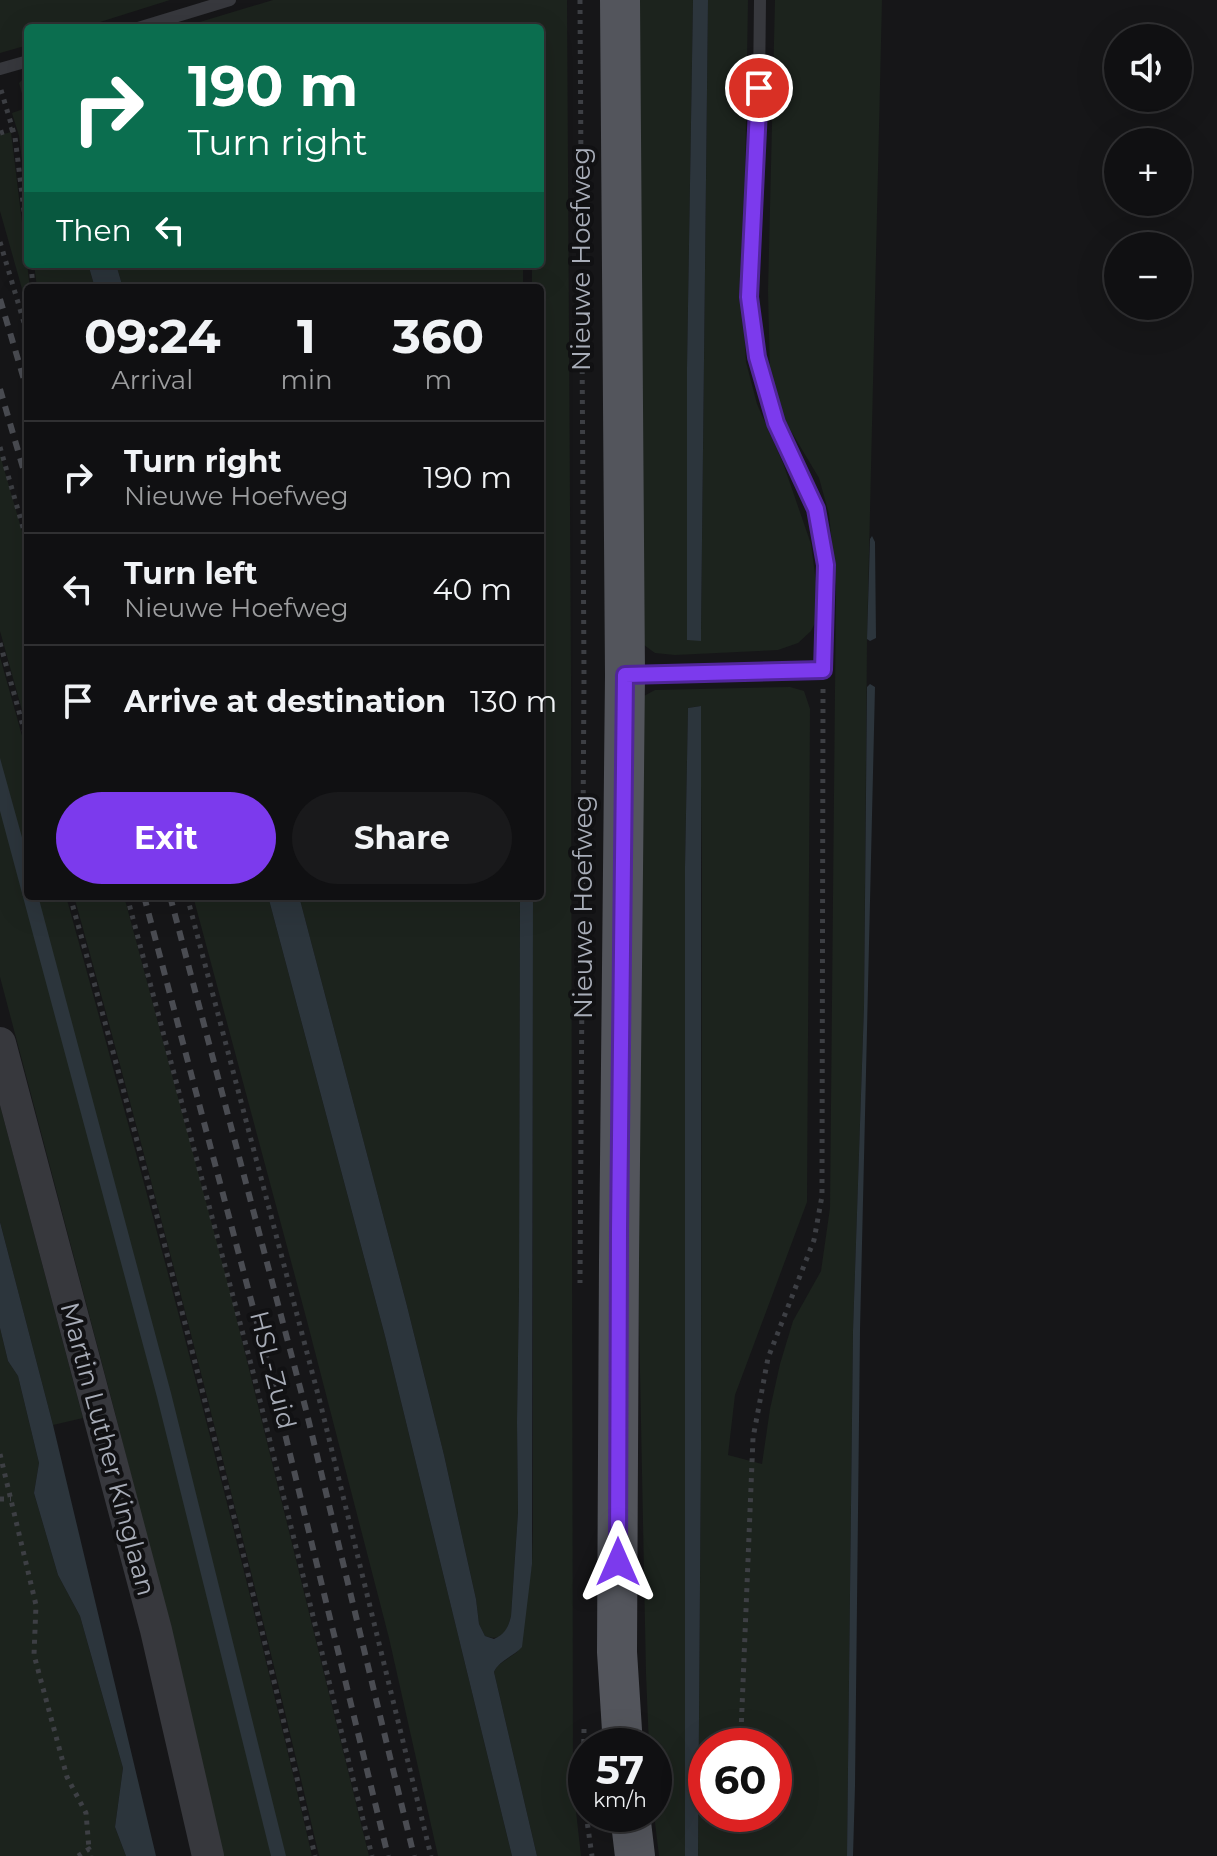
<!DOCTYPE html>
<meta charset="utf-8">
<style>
body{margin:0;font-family:Montserrat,sans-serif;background:#19191b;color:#f1f3f6;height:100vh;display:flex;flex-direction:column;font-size:30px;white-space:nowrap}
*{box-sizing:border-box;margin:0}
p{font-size:26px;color:#9c9d9f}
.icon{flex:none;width:44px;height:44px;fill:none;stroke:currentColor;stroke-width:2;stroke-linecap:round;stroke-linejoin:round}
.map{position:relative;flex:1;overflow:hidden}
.details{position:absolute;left:24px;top:284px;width:520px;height:616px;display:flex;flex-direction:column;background:#101012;border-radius:8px;box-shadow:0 8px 32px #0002,0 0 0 2px #303032}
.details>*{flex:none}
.top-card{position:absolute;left:24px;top:24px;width:520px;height:244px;border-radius:8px;box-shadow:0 8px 32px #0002,0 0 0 2px #303032;background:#0b6e4f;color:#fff;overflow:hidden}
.buttons{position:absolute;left:1104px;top:24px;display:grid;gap:16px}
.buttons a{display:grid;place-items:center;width:88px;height:88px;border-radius:50%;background:#101012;box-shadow:0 8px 32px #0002,0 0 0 2px #303032;font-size:40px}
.speed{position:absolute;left:568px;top:1728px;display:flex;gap:16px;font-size:40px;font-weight:700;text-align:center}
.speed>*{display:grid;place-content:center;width:104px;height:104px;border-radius:50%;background:#101012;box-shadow:0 8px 32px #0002,0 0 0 2px #303032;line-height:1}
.speed small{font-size:20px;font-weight:400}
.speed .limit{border:12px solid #d22;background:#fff;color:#111}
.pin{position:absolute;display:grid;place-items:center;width:68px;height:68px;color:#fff;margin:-34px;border:4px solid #fff;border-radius:50%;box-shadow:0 2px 8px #0007}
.me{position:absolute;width:88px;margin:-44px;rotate:0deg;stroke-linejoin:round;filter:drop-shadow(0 0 6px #0008)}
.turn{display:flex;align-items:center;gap:28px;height:168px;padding:0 32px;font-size:36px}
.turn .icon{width:104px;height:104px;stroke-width:2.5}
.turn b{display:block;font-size:56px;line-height:68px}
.then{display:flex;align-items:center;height:76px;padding:0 32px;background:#0003;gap:16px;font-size:30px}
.eta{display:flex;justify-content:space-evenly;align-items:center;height:136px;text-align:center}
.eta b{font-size:48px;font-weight:700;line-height:56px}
.action{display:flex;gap:16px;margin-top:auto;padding:16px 32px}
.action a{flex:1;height:92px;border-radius:48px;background:#7c3aed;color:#fff;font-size:32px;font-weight:700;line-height:92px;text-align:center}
.action a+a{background:#19191b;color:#f1f3f6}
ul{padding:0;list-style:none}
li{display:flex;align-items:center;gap:24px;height:112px;padding:0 32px;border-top:2px solid #303032}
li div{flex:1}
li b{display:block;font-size:30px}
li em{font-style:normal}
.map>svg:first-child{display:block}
.green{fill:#1c231d;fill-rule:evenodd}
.water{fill:#2c353c}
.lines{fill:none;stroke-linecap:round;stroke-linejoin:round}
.path{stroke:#3d3f44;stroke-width:5;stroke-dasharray:4 6;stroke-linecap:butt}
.service{stroke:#37383d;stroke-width:12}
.tertiary{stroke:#37383d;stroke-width:32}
.primary{stroke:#53555c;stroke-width:40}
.rail{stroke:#4a4c52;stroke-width:6;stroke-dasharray:10 8;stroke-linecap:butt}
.route-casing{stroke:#51269a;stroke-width:20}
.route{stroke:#7c3aed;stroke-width:14}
.labels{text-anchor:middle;stroke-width:8;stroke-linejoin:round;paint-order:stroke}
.street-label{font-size:26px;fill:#a8adb8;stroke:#111113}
</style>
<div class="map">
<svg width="1217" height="1856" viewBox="0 0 1217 1856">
<rect width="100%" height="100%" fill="#161618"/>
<path class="green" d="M0,0H170L81,28H28V45L0,53Z
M273,0H567L571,674L573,1784L581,1856H537L494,1672L497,1666L517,1652L532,1564L533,1530V896H540V288H532V264H540V28H180Z
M638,0H693L687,368V640H701V630L708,0H748L743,307L746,362L757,404L783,463L811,544L816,582V621L811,631L798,643L778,650L675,655L655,653L644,645Z
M775,0H882L867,639L864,1006L853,1331L847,1856H698L701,1448L702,866L700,706L688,708L685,867V1856H659L654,1814V1746H649L646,1674L637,1221L644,696L655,690L790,687L804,691L810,709L807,1202L735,1395L728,1455L762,1464L770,1409L780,1364L793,1321L821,1271L830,1208L836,586L829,514L819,478L773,401L770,377L768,291ZM706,1746H774V1814H706Z
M28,74V211L19,136L12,113L26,108L19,83Z
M11,132L30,288H28V310L0,211V135Z
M34,264H88L95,288H37Z
M116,264H523V288H123Z
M0,455L28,552V732L0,631Z
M0,657L28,757V896H66C154,1214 238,1534 312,1856H222L171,1633L114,1409L0,977Z
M74,896H124L229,1288L369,1856H319C244,1534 162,1214 74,896Z
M193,896H268L385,1336L512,1856H438L389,1638L307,1321Z
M299,896H520L519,1291L517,1422L518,1513L511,1616C507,1632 503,1642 485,1636L479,1624L476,1599L444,1455L407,1306Z
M0,1105L83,1418L53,1425L0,1222Z
M0,1328L8,1361L18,1376L39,1463L34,1493L58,1575L80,1616L123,1768L115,1827L126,1856H0Z"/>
<path class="water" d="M693,0H708L701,630V641L687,640V368Z
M88,264H116L123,288H95Z
M872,536L875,542L876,638L870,641L867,639L870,539Z
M870,684L875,687L860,1330L855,1786L853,1856H847L853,1331L864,1006L867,687Z
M701,706V1448L698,1856H685V867L688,708Z
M0,758L28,859V896H38L40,903L171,1393L286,1856H271L157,1397L0,811Z
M268,896H299L407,1306L444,1455L476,1599L479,1624L485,1636L494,1639C505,1634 508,1628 511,1616L518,1513L517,1422L519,1291L520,896H533L532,1564L522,1647C514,1656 498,1661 494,1672L537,1856H512L385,1336Z
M0,1222L53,1425L156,1856H126L115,1827L123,1768L80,1616L58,1575L34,1493L39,1463L18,1376L8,1361L0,1328Z"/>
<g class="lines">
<path class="path" d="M580,0L584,676L580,1283
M1,90L15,137L28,243
M0,133L13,129
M0,242L28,336
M31,264L33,288
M0,447L28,545
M0,643L28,744
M70,896C159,1214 241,1534 315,1856
M127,896L252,1368L372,1856
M187,896L321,1406L431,1856
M0,1454L36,1605L34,1655L67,1777L86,1813L89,1849
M0,1499H11
M584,1729L583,1793L586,1813
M741,1732L753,1438L768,1358L814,1240L822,1196L823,688
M586,1814L592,1856
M78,1856L89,1849L91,1856"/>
<path class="service" d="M138,28L230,0
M0,69L28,61
M632,675L823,670L826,565L816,509L776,423L757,357L749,297L759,88L760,0"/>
<path class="tertiary" d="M0,1043L156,1630L208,1856"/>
<path class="primary" d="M620,0L625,675L619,1260L617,1652L623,1746
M630,1814L635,1856"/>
<path class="rail" d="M0,299L28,393
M0,389L28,485
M144,896L268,1364L388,1856
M170,896L306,1410L414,1856"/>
</g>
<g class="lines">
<g class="route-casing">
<path id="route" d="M618,1562L619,1230L625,675L823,670L826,565L816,509L776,423L757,357L749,297L759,88"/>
</g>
<use href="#route" class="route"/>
</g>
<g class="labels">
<g class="street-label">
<text transform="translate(581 259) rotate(-90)" y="9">Nieuwe Hoefweg</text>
<text transform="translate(583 907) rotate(-90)" y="9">Nieuwe Hoefweg</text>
<text transform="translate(273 1370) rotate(76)" y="9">HSL-Zuid</text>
<text transform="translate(108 1449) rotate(75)" y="9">Martin Luther Kinglaan</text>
</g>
</g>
</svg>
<div class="buttons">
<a><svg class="icon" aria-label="sound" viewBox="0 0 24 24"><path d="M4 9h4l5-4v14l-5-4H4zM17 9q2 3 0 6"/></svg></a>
<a>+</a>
<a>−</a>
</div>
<div class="speed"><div>57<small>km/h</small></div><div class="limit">60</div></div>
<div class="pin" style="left:759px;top:88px;background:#d93025"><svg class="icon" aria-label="arrive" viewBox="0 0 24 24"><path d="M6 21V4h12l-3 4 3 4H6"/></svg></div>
<svg class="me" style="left:618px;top:1562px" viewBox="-20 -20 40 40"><path d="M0-17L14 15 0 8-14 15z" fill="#7c3aed" stroke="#fff" stroke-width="4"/></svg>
<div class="top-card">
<div class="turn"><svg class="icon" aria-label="right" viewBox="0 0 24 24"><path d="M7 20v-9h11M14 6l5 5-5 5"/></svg><div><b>190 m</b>Turn right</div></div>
<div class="then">Then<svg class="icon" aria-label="left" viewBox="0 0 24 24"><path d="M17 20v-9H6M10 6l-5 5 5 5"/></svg></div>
</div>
<section class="details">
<div class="eta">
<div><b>09:24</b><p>Arrival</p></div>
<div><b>1</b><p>min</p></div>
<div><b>360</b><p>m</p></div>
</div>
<ul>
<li><svg class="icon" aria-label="right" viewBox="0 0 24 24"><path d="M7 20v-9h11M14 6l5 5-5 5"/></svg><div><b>Turn right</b><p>Nieuwe Hoefweg</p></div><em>190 m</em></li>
<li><svg class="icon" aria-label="left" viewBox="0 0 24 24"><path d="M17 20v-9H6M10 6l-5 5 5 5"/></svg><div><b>Turn left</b><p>Nieuwe Hoefweg</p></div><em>40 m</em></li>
<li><svg class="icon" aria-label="arrive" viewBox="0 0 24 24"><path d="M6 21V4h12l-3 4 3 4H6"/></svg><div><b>Arrive at destination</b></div><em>130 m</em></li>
</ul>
<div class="action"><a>Exit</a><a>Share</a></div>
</section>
</div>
